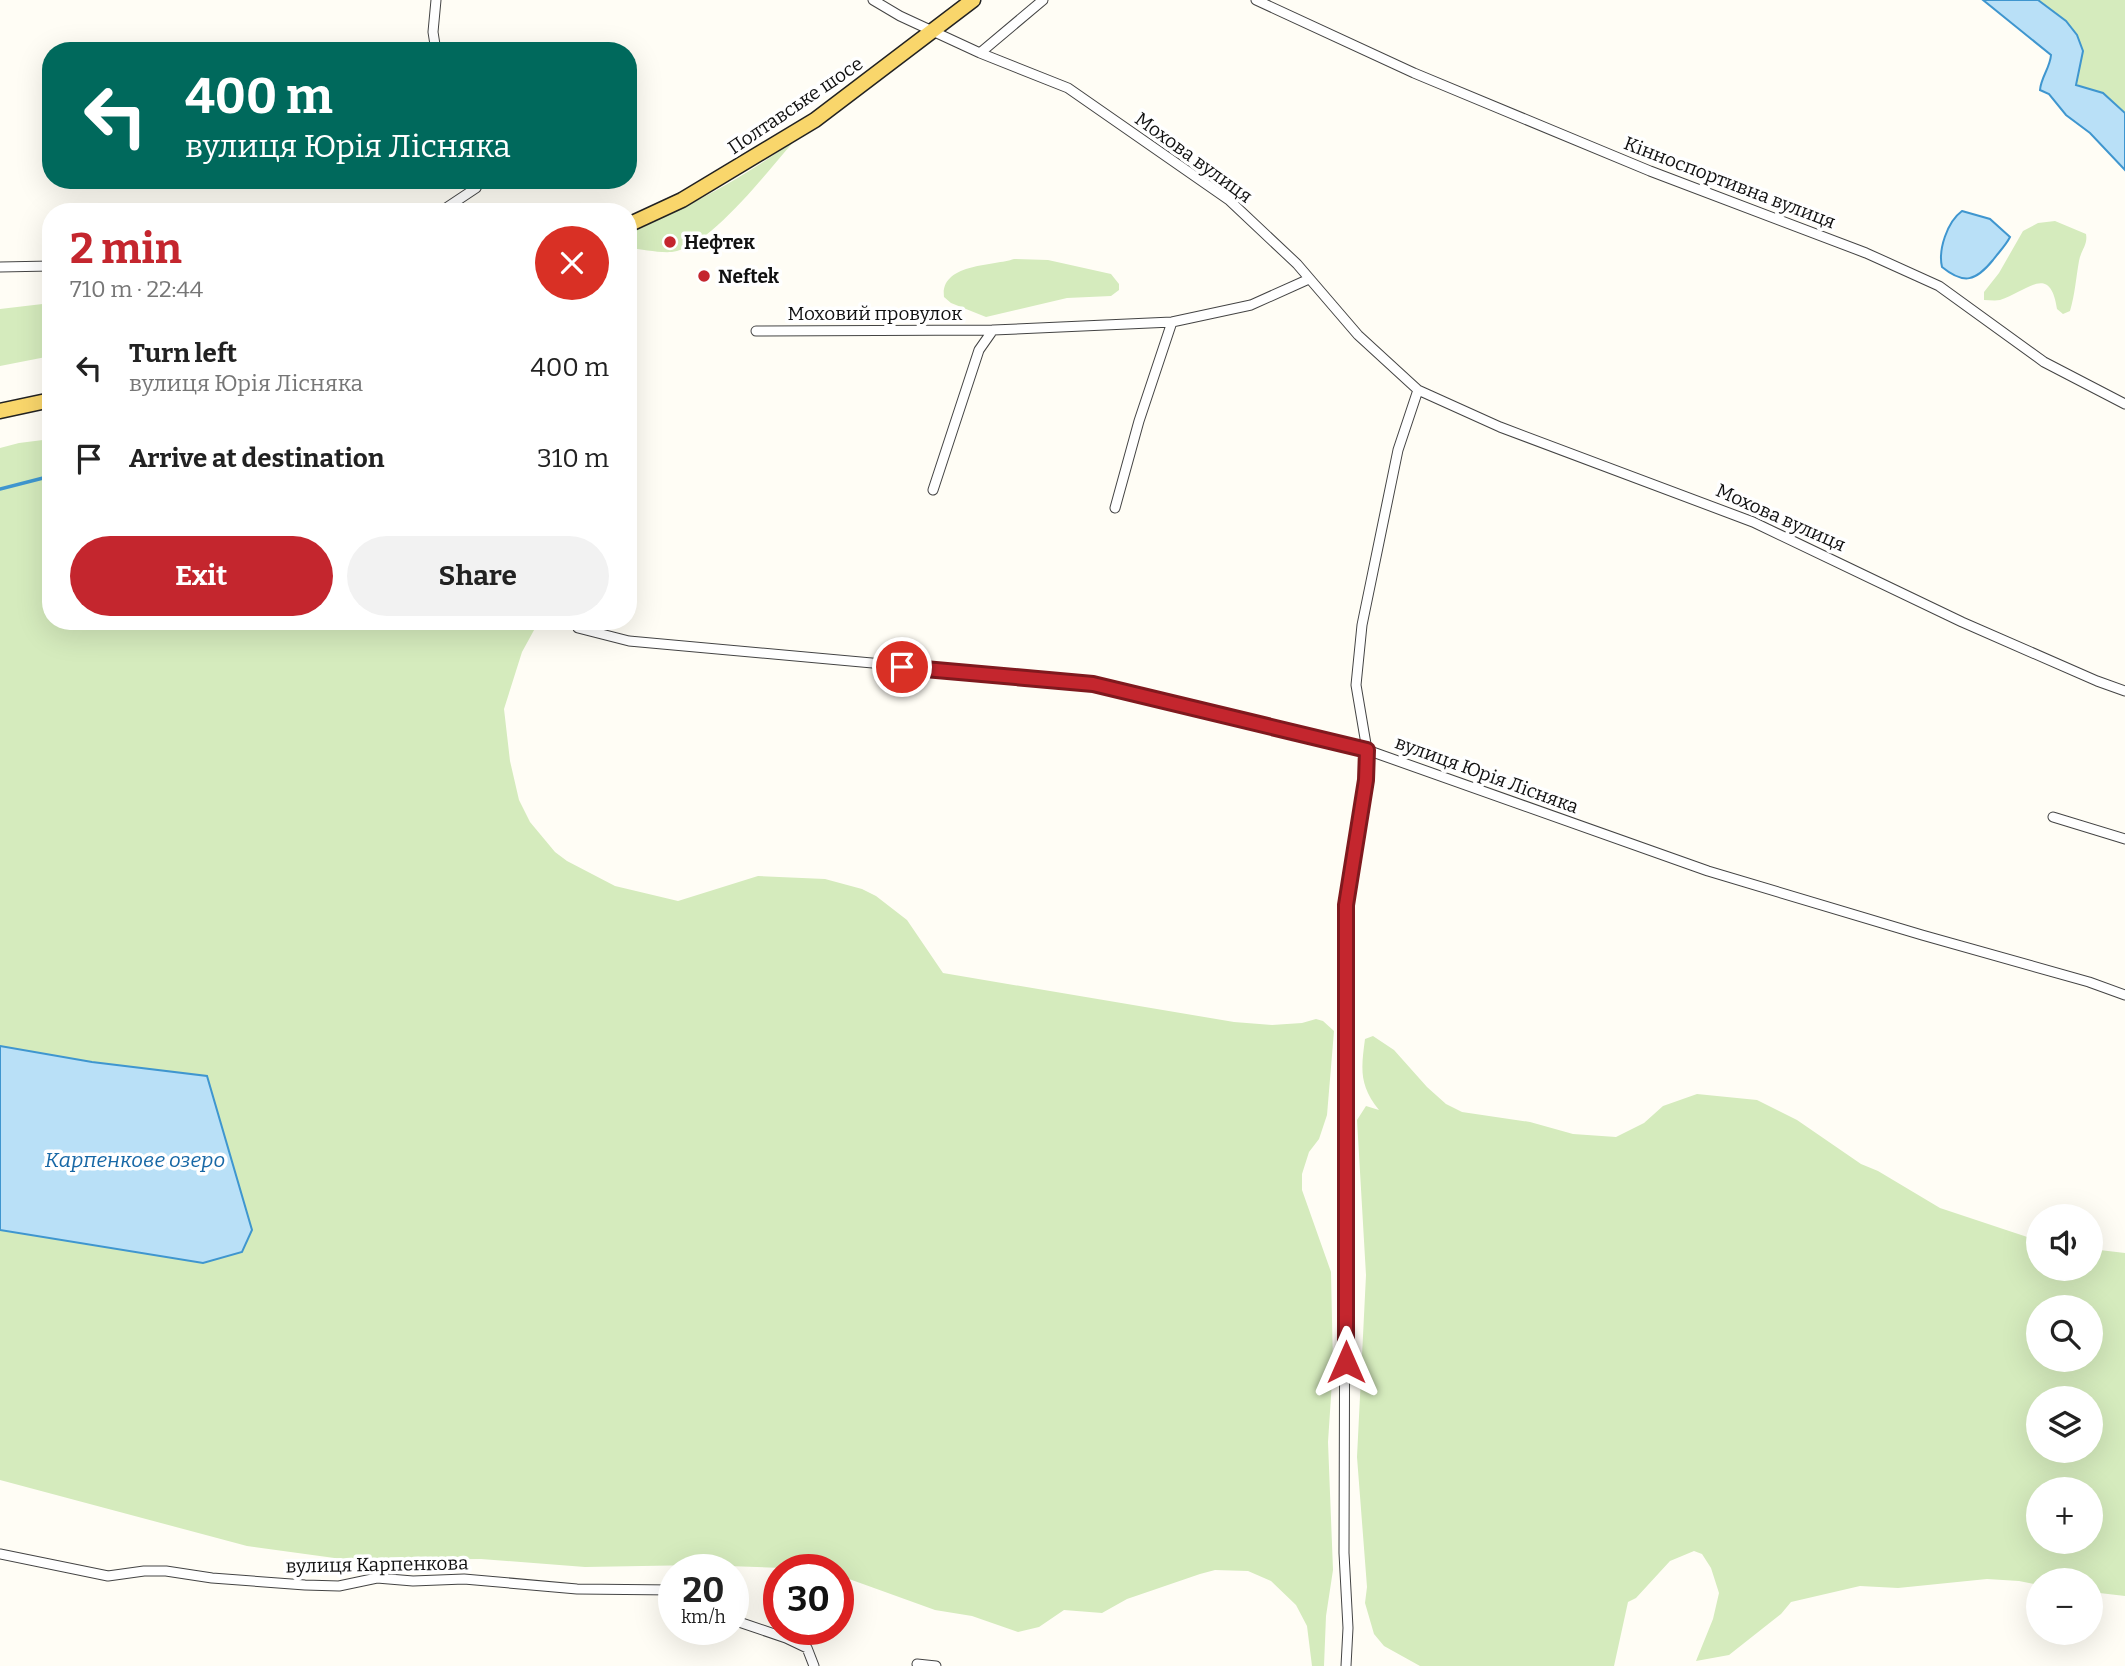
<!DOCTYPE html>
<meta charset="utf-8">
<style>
body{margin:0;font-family:Bitter,serif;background:#f2f2f2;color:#222;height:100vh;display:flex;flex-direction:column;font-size:26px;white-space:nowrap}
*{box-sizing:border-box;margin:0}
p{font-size:23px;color:#767676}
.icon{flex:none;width:38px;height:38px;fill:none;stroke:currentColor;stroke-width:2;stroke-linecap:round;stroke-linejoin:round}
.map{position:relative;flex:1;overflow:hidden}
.sheet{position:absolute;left:42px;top:203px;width:595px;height:427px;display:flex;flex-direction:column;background:#fff;border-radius:28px;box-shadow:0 7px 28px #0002}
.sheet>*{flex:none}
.top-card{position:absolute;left:42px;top:42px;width:595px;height:147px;border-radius:28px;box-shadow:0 7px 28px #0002;background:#00695c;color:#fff;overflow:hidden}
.tools{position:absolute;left:2026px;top:1204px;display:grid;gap:14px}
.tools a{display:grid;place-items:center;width:77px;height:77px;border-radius:50%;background:#fff;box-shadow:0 7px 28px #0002;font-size:35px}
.speed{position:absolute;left:658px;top:1554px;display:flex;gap:14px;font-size:35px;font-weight:700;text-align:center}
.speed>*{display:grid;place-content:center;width:91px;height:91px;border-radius:50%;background:#fff;box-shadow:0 7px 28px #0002;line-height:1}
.speed small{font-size:18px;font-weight:400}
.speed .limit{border:10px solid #d22;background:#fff;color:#111}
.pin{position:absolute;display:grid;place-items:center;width:60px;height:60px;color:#fff;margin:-30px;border:4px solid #fff;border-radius:50%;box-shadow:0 2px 7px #0007}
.me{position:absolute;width:77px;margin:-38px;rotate:0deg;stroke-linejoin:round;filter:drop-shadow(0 0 5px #0008)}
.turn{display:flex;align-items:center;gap:24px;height:147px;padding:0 28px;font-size:32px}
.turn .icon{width:91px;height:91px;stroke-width:2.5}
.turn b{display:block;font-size:49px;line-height:60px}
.round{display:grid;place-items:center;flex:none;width:74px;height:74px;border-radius:37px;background:#f2f2f2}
.overview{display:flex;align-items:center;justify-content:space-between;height:119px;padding:0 28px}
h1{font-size:42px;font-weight:700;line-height:52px;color:#c4262e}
.action{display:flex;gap:14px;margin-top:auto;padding:14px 28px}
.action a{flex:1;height:80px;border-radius:42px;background:#c4262e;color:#fff;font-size:28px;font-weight:700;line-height:80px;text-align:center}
.action a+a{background:#f2f2f2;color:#222}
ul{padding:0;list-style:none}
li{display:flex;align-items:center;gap:21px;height:91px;padding:0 28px}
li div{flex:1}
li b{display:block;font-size:26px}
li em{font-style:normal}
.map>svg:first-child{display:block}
.green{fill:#d5ebbd;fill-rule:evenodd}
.water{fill:#b9e0f7;stroke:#3f96cf;stroke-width:2}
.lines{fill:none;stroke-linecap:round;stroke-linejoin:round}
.stream{stroke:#3f96cf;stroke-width:3.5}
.minor-casing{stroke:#444;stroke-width:11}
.primary-casing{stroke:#222;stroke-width:17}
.minor{stroke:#fff;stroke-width:9}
.primary{stroke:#f9d66b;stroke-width:14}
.route-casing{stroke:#7f191e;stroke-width:18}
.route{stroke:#c4262e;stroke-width:12}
.poi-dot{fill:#c4262e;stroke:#fff;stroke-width:2.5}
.labels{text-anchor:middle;stroke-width:7;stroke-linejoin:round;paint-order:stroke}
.street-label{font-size:19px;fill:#111;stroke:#fff}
.poi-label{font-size:19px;font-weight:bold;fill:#111;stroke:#fff;text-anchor:start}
.water-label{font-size:21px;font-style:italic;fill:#1768a6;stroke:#fff}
</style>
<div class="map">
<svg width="2125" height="1666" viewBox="0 0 2125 1666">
<rect width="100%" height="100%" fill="#fffdf5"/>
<path class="green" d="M2038,0H2125V113L2103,93L2076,85L2077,74L2050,10Z
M796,139C770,168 710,248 672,252C658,253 642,249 628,248V234C687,207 744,178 796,139Z
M2055,221L2086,234C2088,245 2081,250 2079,261C2076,278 2075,294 2070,311L2063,314L2057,309C2050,263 2028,291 2000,300C1995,301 1989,300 1984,300V292L1999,273L2023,231L2038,223Z
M1014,259L1048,260L1111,274L1119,284V290L1111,296L1067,298L986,317L951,303L944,297C940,263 994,266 1014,259Z
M51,303V356L0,366V309Z
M51,439V621H539L522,652L504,709L510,761L519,800L530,822L555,852L567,861L615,886L678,901L758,876L825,879L862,889L876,896L907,920L943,973L1234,1022L1272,1025L1302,1023L1316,1019L1323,1021L1334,1031L1327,1115L1319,1139L1309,1152L1302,1174V1190L1331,1272L1333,1366L1328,1442L1333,1570L1326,1616L1324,1666H1312L1307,1626L1296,1605L1271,1581L1248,1571L1215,1570L1200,1574L1127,1599L1102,1613L1064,1610L1039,1627L1018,1632L972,1616L935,1610L838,1575V1570L699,1565L585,1567L481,1559L349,1560L247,1546L0,1480V1230L203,1263L0,1145V448L19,443Z
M1373,1036L1394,1050L1427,1087L1446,1104L1462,1112L1530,1122L1573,1134L1616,1137L1644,1123L1663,1106L1697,1094L1757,1100L1797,1120L1861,1164L1878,1171L1940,1208L2039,1241V1269H2091V1249L2125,1253V1596L2091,1592V1580H2039V1585L2019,1581L1987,1579L1898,1588L1860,1586L1791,1602L1781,1614L1729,1655L1696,1661L1713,1619L1719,1593L1711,1568L1702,1554L1694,1551L1670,1561L1636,1598L1628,1602L1614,1666H1420L1384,1646L1374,1634L1365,1603L1367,1587L1357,1457L1366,1275L1357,1120L1366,1106L1379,1110C1359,1085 1361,1069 1365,1039ZM2091,1307V1360H2039V1307ZM2039,1398H2091V1451H2039ZM2039,1489H2091V1542H2039Z"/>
<path class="water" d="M1983,0H2038L2066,21L2077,35L2083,51L2076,85L2103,93L2125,113V170L2090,133L2066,115L2049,94L2040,90C2041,77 2050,68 2051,55Z
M1962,211L1990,219L2010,237C2006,245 1999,252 1993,260C1976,281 1964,285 1942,267C1938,250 1947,222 1962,211Z
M0,1046L92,1062L207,1076L252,1230L242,1252L203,1263L0,1230Z"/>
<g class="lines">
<path class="stream" d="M0,489L51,476"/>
<g class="minor-casing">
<path id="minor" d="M436,0L433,32L436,51
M873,0L900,16L980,53L1068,88L1229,200L1297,264L1358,335L1418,390L1398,450L1362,625L1356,685L1367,750L1366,780L1346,905L1344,1553L1348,1628L1346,1666
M1256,0L1414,73L1650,171L1866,253L1939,286L2044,362L2125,404
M980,53L1043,0
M440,212L476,188L480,180
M0,267L51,266
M756,331L993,330L1172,322L1251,305L1309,279
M1418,390L1500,427L1753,522L1962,622L2097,681L2125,691
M933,490L979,350L993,330
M1115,508L1139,421L1172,322
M577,621L578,628L629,641L1093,683L1367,750L1708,871L1922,935L2089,982L2125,995
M2053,817L2125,839
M0,1554L108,1576L144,1571H166L212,1578L305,1585L339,1586L377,1578L413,1581L464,1579L577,1589L674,1590
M733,1620L786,1638L807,1648L814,1666
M917,1664L936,1666"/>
</g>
<g class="primary-casing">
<path id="primary" d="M628,225L682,200L815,120L973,0
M0,411L51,400"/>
</g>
<use href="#minor" class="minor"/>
<use href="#primary" class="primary"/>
</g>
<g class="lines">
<g class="route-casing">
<path id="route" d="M902,667L1093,684L1367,750L1366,780L1346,905V1362"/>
</g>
<use href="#route" class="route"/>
</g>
<g class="poi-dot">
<circle cx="670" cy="242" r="7"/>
<circle cx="704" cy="276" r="7"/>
</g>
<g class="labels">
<g class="street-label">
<text transform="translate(795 105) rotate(-34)" y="7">Полтавське шосе</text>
<text transform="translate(1194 157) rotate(36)" y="7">Мохова вулиця</text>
<text transform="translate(1730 182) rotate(21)" y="7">Кінноспортивна вулиця</text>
<text x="875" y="320">Моховий провулок</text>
<text transform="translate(1781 517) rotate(24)" y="7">Мохова вулиця</text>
<text transform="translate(1487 774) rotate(20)" y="7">вулиця Юрія Лісняка</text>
<text transform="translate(377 1564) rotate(-1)" y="7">вулиця Карпенкова</text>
</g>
<g class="poi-label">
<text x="684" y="249">Нефтек</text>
<text x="718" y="283">Neftek</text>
</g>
<g class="water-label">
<text x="135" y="1167">Карпенкове озеро</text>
</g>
</g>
</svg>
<div class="tools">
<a><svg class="icon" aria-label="sound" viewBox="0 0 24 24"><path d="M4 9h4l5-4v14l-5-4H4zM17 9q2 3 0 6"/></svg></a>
<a><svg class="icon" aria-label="search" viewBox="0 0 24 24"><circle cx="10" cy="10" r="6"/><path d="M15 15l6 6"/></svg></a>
<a><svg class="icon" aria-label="layers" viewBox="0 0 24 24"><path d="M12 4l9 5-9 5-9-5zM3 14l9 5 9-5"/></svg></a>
<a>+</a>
<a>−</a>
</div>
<div class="speed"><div>20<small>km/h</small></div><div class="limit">30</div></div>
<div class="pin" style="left:902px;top:667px;background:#d93025"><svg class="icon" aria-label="arrive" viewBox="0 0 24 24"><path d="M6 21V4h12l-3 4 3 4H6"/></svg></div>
<svg class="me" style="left:1346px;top:1362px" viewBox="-20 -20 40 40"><path d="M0-17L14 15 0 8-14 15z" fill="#c4262e" stroke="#fff" stroke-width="4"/></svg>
<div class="top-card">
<div class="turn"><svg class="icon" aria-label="left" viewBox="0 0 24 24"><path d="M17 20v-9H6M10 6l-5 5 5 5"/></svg><div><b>400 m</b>вулиця Юрія Лісняка</div></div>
</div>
<section class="sheet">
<div class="overview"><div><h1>2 min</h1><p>710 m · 22:44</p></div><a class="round" style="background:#d93025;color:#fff"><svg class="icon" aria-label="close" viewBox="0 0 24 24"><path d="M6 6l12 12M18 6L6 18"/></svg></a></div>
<ul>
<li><svg class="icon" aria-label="left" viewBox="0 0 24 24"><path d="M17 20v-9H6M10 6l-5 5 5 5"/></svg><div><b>Turn left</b><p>вулиця Юрія Лісняка</p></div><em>400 m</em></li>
<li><svg class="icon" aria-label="arrive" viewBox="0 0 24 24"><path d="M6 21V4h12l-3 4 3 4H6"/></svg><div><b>Arrive at destination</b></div><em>310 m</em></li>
</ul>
<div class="action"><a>Exit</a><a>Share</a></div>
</section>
</div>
